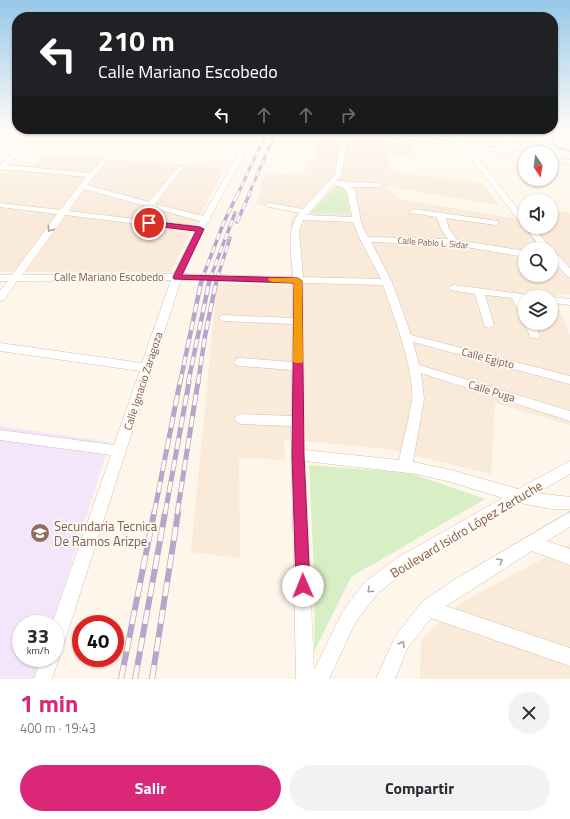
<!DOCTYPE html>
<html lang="es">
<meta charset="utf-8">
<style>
body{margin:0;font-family:"Titillium Web",sans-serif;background:#f2f2f3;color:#2b2b33;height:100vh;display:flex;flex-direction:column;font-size:15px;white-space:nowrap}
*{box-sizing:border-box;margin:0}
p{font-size:13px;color:#7c7c81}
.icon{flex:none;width:22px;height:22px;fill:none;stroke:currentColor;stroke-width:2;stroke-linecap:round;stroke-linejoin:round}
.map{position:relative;height:679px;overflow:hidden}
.sheet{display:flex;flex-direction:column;background:#fff;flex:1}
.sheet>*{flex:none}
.top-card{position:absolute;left:12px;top:12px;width:546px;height:122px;border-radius:16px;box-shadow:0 1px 3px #0004;background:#202124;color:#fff;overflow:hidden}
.needle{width:26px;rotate:167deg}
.fabs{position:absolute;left:518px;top:146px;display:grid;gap:8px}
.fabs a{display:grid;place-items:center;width:40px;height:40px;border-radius:50%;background:#fff;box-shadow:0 1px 3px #0004;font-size:20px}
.speed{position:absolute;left:12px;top:615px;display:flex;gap:8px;font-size:20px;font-weight:700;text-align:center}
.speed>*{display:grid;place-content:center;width:52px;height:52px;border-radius:50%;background:#fff;box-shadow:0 1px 3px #0004;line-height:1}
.speed small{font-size:10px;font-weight:400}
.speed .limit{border:6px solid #d22;background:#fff;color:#111}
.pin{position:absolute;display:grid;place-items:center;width:34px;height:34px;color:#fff;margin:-17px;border:2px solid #fff;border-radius:50%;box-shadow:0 1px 4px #0007}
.me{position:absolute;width:44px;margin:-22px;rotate:359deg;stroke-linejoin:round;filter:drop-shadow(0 0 3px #0008)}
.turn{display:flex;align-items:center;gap:14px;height:84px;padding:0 20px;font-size:18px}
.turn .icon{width:52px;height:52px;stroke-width:2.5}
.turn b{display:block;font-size:28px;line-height:34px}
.lanes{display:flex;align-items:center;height:38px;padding:0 20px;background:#0003;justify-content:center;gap:20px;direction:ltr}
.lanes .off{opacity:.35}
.round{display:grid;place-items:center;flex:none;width:42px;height:42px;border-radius:21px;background:#f2f2f3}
.overview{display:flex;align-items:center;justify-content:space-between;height:68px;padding:0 20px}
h1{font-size:24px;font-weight:700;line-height:30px;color:#db2777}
.primary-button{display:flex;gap:8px;margin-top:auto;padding:8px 20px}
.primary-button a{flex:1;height:46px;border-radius:24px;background:#db2777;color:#fff;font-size:16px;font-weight:700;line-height:46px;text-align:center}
.primary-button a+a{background:#f2f2f3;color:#2b2b33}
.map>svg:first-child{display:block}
.residential{fill:#f9eada;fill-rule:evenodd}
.education{fill:#f3e6fb}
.green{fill:#d8efc5}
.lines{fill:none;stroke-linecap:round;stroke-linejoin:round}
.stream{stroke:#a0d7de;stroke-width:2}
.minor-casing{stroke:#d5bfb0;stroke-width:1}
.path{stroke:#ddb5a0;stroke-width:1;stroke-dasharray:0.5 2;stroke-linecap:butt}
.minor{fill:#fff;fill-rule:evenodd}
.rail-far4-casing{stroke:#b8a5cb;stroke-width:3}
.rail-far3-casing{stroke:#b8a5cb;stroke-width:3.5}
.rail-far2-casing{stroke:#b8a5cb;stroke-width:4.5}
.rail-far1-casing{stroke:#b8a5cb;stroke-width:5}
.rail-casing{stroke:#b8a5cb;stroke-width:6}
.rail-far4{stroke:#fff9f2;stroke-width:2;stroke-dasharray:5.5;stroke-linecap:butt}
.rail-far3{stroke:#fff9f2;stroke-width:2.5;stroke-dasharray:7;stroke-linecap:butt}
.rail-far2{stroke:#fff9f2;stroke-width:3;stroke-dasharray:9;stroke-linecap:butt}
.rail-far1{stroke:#fff9f2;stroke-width:3.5;stroke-dasharray:11;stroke-linecap:butt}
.rail{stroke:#fff9f2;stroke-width:4.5;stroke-dasharray:14;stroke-linecap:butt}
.oneway{stroke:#b19c92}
.route{fill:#db2777;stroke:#8e194d}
.slow{fill:#f59e0b}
.labels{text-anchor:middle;stroke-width:3.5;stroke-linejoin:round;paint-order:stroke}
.far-street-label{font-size:9px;fill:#7d5a49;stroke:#fff9f2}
.street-label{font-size:11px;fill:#7d5a49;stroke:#fff9f2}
.near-education-label{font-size:13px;fill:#785e54;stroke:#fff9f2;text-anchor:start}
.near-street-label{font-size:13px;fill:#7d5a49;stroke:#fff9f2}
</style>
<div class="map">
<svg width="570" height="679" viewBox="0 0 570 679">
<rect width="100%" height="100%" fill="#fef6ea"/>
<path class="residential" d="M0,129H32L23,138L0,136Z
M288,129H448L455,139L406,134L415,156L386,154L391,172L483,183L498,205L386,186L399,199L525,220V227H551V210L570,213V295H553L570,335V425L495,403L491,474L387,449L284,439L285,460L239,458L240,558L191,552L217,283L291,285V221L295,213L256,204L265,173L303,175L317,152L316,139L284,136ZM525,249H551V275H525ZM525,297H551V323H525Z
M48,155L225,168L170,272H0V173L12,164L33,166Z
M570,544V679H420L421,640L457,605Z"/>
<path class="education" d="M0,426L110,442L52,624H21V658H42L35,679H0Z"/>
<path class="green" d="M338,186L347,190L349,213H310Z
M309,465L410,473L485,499L351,577L314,652L315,594Z"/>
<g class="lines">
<path class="stream" d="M558,129L555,132L552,143L562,149L570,151"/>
<g class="minor-casing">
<path id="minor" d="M38,129H45L8,165L90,173L102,160H106V162L87,185L149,202L179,166H183V168L155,204L203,216L252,129H258L210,218L211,220L208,222L204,229L183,274L293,277C292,259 285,226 300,213L269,207L265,205L269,203L303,209L334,176L344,129L458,142L449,129H455L466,143L527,153H525V156L469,147L525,218V225H522L462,146L349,132L341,176L336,181L379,183L383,185L379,187H351L355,191L362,226L368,237L448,239L441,229L437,217L411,213L410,211L414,209L498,221L499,223L495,225L446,218L449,229L457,240L525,251V257L454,245L371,242L392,282L411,335L570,376V384L413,342L419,365L570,411V421L421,373L424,399L413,462L451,470L518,489L570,461V474L536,493L570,497V509H552L520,503L408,569L377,594L355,623L329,679H296L291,426L241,424L236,422L235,419L236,416L241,414L292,416V370L240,366L236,365L234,362L236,359L240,358L292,362L293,324L223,321L218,318L223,315L293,318V283L181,280L64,643L61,649L57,651L59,658L52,679H34L41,658H55V624H52L111,455L0,440V430L114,445L140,371L0,351V343L142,363L171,280L17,281L4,300L0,301V291L8,281H0V275H12L57,214L0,207V203L60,210L86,177L4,169L0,171V165ZM333,185L343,187L347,192L352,217L307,215ZM84,189L200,221L197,226L68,211ZM65,215L195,231L174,274L22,275ZM303,220L353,222L360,239L381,279L303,277L299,230ZM303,283L383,285C393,314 415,370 412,400C409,420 403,440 399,460L305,450ZM305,461L417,474L451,482L503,498L397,558L365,582L343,611L314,670Z
M551,157L570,160V164L551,161Z
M525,227H533L550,247L551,249V250L542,249Z
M551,250L554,251L570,268V277L567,276L551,258Z
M454,285L529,295L530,297H525V300H522L525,304V317L521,316L512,298L485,295L494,325L489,328L485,327L475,294L451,290L449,288L451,286Z
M551,297L570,299V305L551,303Z
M525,321V323H534L540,336L539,338H531L524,323Z
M570,512V527L547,541L570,549V565L532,551L446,606L570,648V666L431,618L407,649L395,679H376L395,637L422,602L452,581Z"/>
</g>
<path class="path" d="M377,147L403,150L406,148V143"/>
<use href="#minor" class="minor"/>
<g class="rail-far4-casing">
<path id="rail-far4" d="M237,196L268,129
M248,196L277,129"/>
</g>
<g class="rail-far3-casing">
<path id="rail-far3" d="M237,222L249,195
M202,279L224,222L237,195
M210,279L235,213
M217,279L230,238"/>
</g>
<g class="rail-far2-casing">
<path id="rail-far2" d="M180,383L202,278
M188,383L210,278
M198,383L205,336L217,278"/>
</g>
<g class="rail-far1-casing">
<path id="rail-far1" d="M154,514L180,382
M165,514L189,382
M177,514L198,382"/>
</g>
<g class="rail-casing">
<path id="rail" d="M121,679L154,513
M135,679L165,513
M152,679L178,513"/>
</g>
<use href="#rail-far4" class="rail-far4"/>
<use href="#rail-far3" class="rail-far3"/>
<use href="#rail-far2" class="rail-far2"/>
<use href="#rail-far1" class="rail-far1"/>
<use href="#rail" class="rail"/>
</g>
<defs><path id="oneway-chevron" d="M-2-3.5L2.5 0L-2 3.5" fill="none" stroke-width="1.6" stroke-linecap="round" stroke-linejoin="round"/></defs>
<g class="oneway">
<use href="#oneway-chevron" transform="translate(50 229) rotate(126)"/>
<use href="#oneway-chevron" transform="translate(500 561) rotate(-31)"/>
<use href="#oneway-chevron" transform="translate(370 590) rotate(137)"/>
<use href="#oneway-chevron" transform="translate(402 644) rotate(-60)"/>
</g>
<linearGradient id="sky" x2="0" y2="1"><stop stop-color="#96c8e9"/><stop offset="0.58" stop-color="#fffbf6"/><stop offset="1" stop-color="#fffbf6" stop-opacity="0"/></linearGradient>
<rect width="570" height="224" fill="url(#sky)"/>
<path class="route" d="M149,221L200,227L204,229L182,275L298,278L302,281L304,455L310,586L308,591L303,593L298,591L296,586L292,455L294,283L174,279L173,277L196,231L146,225L145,223Z"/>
<path class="slow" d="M269,278H298L302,281L303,361L302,363H295L293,361L294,283L272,282L268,280Z"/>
<defs>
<g id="school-disc" transform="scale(1)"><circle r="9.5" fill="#8d6e63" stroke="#fff9f2"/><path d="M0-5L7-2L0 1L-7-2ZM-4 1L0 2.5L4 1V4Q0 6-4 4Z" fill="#fff"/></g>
</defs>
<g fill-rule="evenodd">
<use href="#school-disc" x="40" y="533"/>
</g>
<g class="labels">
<g class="far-street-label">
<text transform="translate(433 243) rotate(4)" y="3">Calle Pablo L. Sidar</text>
</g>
<g class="street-label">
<text x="109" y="281">Calle Mariano Escobedo</text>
<text transform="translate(488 358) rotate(15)" y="4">Calle Egipto</text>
<text transform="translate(143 381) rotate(-72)" y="4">Calle Ignacio Zaragoza</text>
<text transform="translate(492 391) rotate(17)" y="4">Calle Puga</text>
</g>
<g class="near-education-label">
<text x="54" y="531">Secundaria Tecnica<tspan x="54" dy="15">De Ramos Arizpe</tspan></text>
</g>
<g class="near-street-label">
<text transform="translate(466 529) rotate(-31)" y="5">Boulevard Isidro López Zertuche</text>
</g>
</g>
</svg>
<div class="fabs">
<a><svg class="needle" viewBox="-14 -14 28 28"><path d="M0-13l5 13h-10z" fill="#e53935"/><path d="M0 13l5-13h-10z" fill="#7c7c81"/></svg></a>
<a><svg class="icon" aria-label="sound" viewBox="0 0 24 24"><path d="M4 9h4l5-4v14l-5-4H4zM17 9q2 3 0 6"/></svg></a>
<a><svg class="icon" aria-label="search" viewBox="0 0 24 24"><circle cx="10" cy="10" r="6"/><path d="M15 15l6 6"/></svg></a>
<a><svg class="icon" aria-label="layers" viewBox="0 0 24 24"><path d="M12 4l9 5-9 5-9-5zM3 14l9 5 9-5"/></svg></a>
</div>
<div class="speed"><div>33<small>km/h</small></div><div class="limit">40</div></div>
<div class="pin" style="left:149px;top:223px;background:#d93025"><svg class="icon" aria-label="arrive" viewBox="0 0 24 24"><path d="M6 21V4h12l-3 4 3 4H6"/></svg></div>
<svg class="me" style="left:303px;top:586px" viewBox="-20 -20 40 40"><circle r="19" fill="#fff"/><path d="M0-13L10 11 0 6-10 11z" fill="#db2777"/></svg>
<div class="top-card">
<div class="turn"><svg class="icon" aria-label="left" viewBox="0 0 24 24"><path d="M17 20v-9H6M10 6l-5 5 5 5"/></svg><div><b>210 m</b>Calle Mariano Escobedo</div></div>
<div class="lanes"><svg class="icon" aria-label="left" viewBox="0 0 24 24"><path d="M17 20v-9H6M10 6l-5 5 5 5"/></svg><svg class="icon off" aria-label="ahead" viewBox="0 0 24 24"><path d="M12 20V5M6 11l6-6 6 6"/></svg><svg class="icon off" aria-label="ahead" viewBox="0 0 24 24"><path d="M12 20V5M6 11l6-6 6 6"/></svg><svg class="icon off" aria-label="right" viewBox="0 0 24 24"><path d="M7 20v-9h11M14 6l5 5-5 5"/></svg></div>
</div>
</div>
<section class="sheet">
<div class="overview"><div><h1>1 min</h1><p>400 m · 19:43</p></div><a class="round"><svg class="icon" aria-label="close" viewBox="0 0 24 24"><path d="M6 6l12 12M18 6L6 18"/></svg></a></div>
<div class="primary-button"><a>Salir</a><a>Compartir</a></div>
</section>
